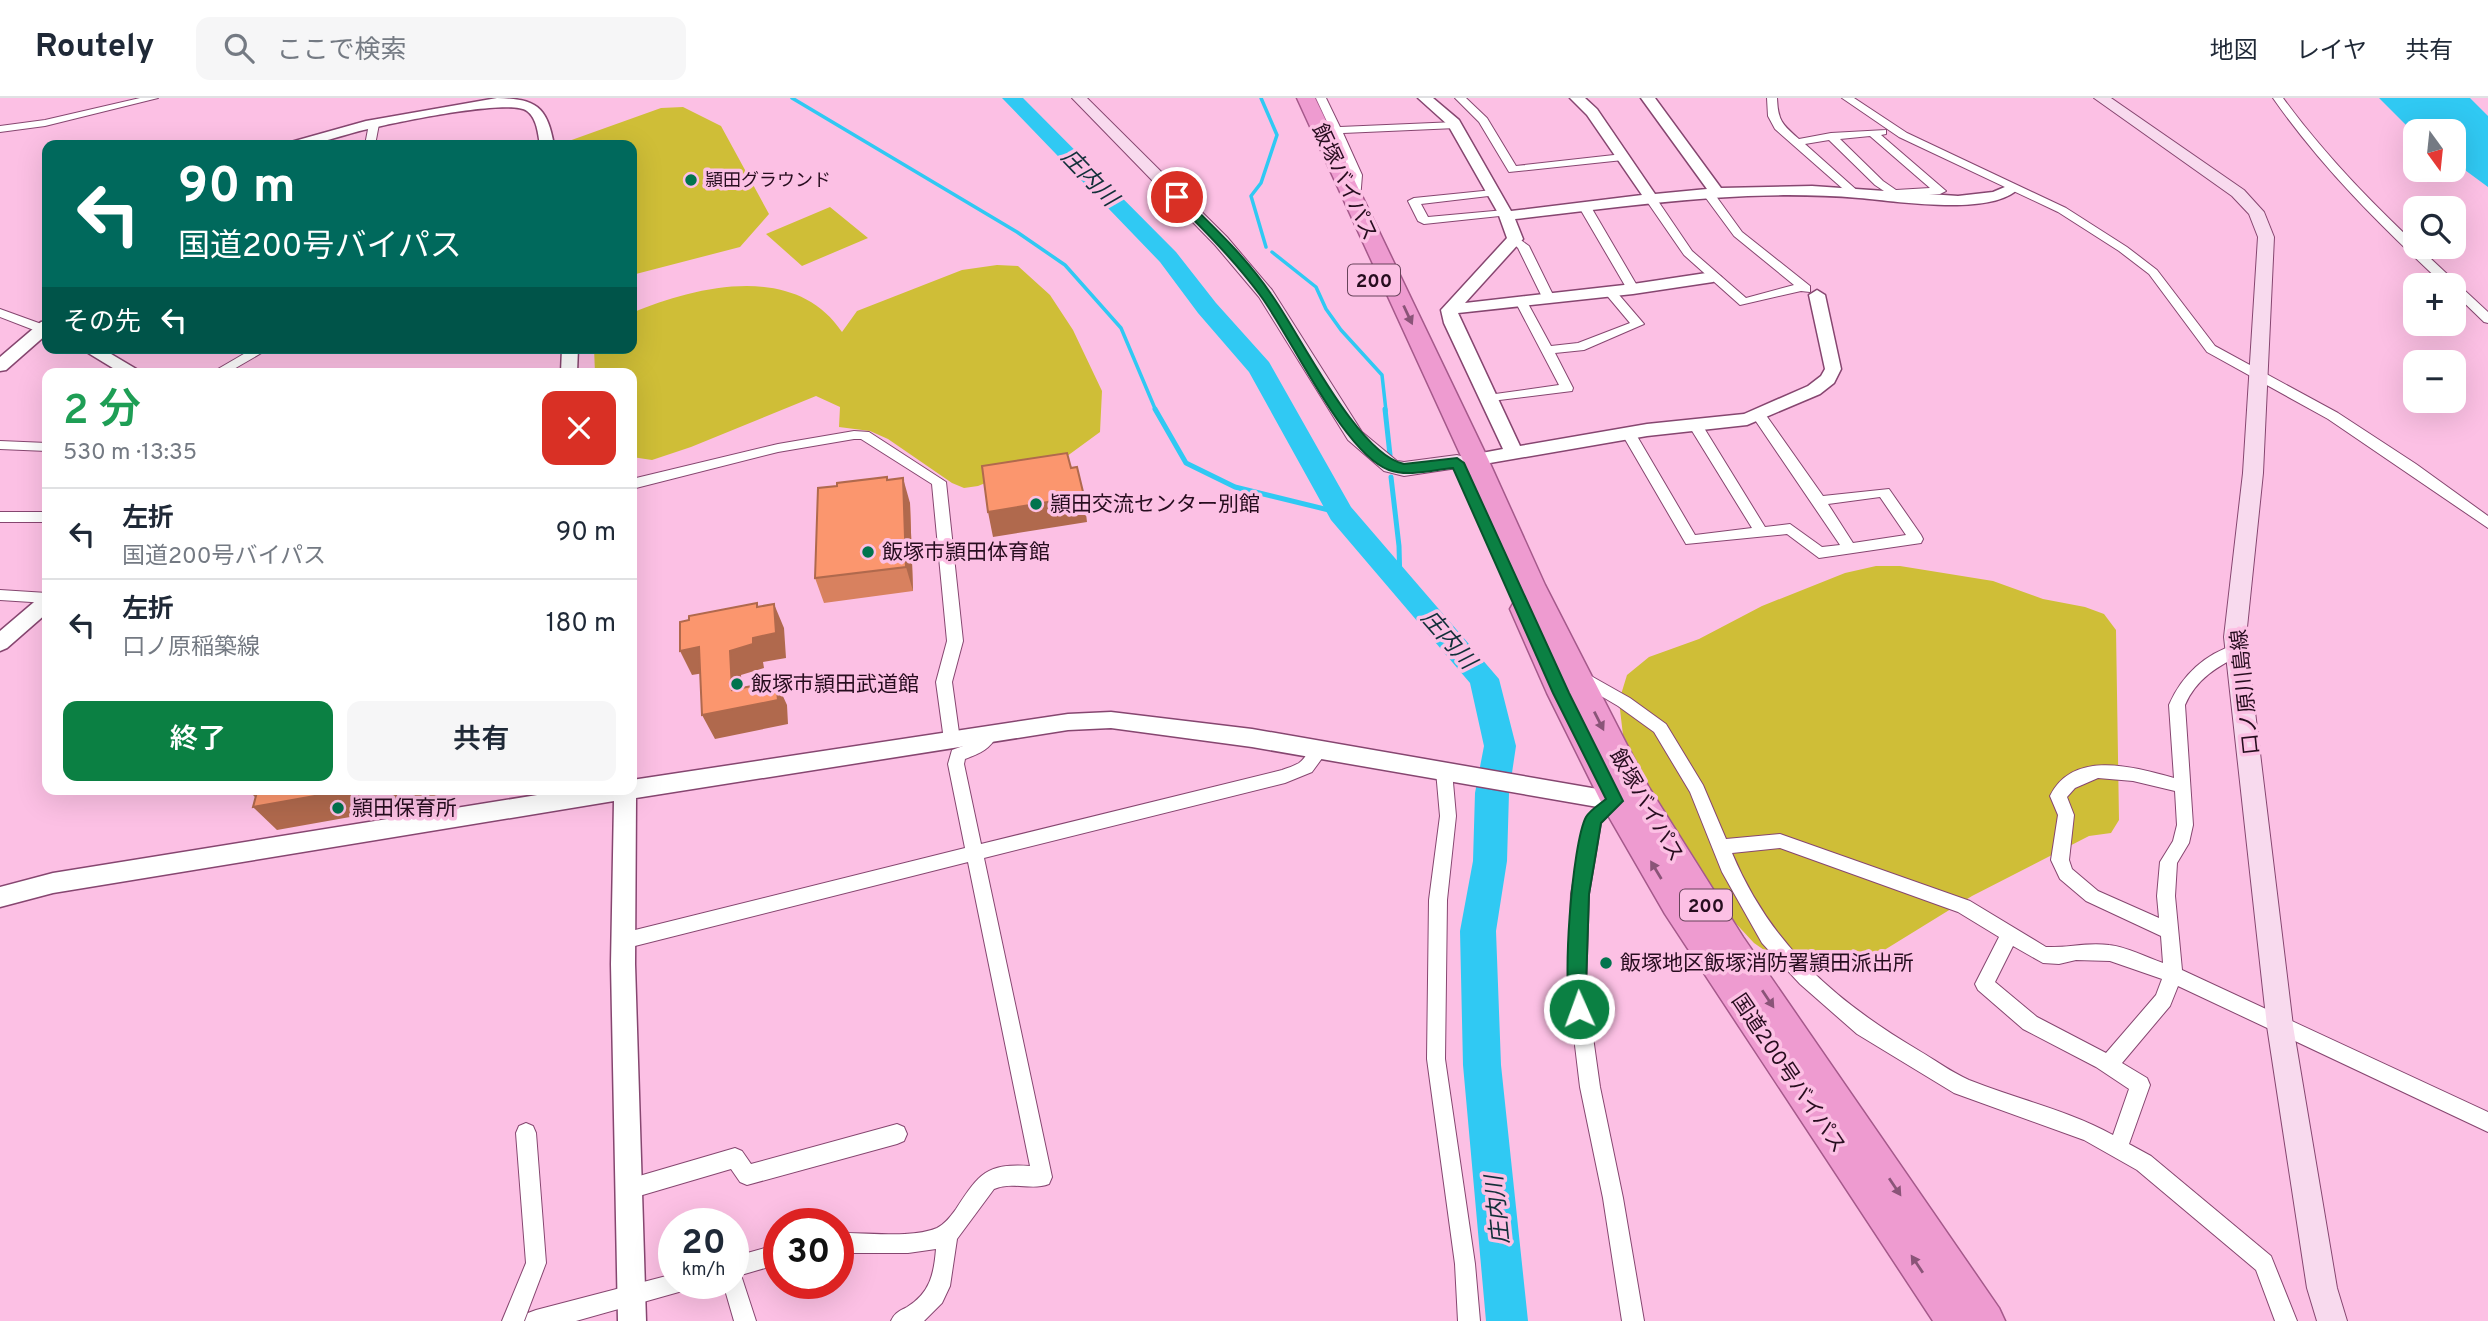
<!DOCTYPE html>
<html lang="ja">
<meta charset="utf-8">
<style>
body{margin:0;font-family:Overpass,"Noto Sans JP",sans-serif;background:#f6f6f7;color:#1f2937;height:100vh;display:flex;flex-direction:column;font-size:26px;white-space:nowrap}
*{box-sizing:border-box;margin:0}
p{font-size:23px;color:#747a83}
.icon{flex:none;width:38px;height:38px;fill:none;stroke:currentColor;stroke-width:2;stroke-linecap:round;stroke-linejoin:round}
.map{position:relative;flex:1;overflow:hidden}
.panel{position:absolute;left:42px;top:270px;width:595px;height:427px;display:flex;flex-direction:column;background:#fff;border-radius:14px;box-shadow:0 7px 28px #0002}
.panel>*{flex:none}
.banner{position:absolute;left:42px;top:42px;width:595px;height:214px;border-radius:14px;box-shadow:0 7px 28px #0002;background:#00695c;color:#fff;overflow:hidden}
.needle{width:46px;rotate:165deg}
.fabs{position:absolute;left:2403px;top:21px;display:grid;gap:14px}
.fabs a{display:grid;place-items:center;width:63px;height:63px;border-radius:14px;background:#fff;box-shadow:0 7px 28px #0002;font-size:35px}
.speed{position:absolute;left:658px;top:1110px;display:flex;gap:14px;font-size:35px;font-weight:700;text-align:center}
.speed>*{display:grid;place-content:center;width:91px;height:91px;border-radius:50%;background:#fff;box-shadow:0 7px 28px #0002;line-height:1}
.speed small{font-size:18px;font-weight:400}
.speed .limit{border:10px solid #d22;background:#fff;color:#111}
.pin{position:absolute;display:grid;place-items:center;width:60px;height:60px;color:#fff;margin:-30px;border:4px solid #fff;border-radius:50%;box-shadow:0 2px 7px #0007}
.me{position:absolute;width:77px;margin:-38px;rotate:358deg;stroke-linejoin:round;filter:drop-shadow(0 0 5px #0008)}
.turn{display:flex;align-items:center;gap:24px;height:147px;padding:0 21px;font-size:32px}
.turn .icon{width:91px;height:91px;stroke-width:2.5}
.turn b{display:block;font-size:49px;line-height:60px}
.then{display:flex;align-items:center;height:66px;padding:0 21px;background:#0003;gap:14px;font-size:26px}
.round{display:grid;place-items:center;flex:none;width:74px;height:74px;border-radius:14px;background:#f6f6f7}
.headline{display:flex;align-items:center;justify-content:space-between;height:119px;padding:0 21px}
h1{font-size:42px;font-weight:600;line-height:52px;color:#1e9e55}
.button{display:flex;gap:14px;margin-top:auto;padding:14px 21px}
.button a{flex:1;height:80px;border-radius:14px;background:#0b8043;color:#fff;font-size:28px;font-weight:600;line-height:80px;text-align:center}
.button a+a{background:#f6f6f7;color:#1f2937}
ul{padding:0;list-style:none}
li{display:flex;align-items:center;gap:21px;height:91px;padding:0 21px;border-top:2px solid #e0e1e3}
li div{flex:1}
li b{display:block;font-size:26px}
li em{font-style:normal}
header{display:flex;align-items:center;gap:42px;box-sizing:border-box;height:98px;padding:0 35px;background:#fff;border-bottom:2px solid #e0e1e3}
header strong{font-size:33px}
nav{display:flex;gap:38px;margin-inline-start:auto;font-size:24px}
.search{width:490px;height:63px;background:#f6f6f7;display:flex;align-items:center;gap:18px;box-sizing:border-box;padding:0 24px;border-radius:14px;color:#747a83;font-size:26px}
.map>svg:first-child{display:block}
.green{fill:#cfbe37}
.water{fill:#30c9f3}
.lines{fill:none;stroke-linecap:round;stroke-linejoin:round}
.stream-far1{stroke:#30c9f3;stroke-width:3.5}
.stream{stroke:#30c9f3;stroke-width:5}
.river{fill:#30c9f3;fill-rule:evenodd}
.minor-casing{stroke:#864670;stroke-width:2}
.tertiary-casing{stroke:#864670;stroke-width:3}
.secondary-casing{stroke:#864670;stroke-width:2}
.trunk-casing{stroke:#a5598b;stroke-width:3}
.minor{fill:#fff;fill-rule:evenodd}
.tertiary{fill:#fff;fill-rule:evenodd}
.secondary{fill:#f8daee;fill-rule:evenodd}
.trunk{fill:#ee9bd0;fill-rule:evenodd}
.wall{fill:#d8815f}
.shaded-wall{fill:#b0694d}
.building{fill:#fb966e;stroke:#b0694d;stroke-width:2}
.oneway{fill:#8a5478}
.route{fill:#0b8043;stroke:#07532c;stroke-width:2}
.poi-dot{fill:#01744e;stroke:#fcc0e4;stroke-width:2.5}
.labels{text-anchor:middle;stroke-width:7;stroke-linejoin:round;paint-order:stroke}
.far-poi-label{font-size:18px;fill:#270d1f;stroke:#fcc0e4;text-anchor:start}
.shield{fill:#fcc0e4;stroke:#67435a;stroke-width:2}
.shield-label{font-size:19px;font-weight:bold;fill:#270d1f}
.street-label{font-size:21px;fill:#270d1f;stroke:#fcc0e4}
.poi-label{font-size:21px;fill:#270d1f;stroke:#fcc0e4;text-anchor:start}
.water-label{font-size:23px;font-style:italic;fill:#112f39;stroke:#fcc0e4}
</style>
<header>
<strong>Routely</strong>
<div class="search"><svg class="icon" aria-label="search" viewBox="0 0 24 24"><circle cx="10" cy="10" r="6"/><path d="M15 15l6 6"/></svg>ここで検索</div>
<nav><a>地図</a><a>レイヤ</a><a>共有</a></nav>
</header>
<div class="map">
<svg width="2488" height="1223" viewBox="0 0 2488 1223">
<rect width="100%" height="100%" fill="#fcc0e4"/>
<path class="green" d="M683,9L721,28L769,116L740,149L632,177V47H567L566,44L661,10Z
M830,109L868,140L802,168L766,136Z
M997,167L1018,168L1050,197L1073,232L1102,293L1100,334L1059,364L1000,379L978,388L964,390L952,385L888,341L870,333L839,329L840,309L816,298L691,349L652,362L632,359V275H595L594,250H632V215C697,188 795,164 842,234L857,213L962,172Z
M1876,468H1900L1993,483L2043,501L2085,509L2104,516L2116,532L2119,722L2111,735L2089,738L1972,798L1873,859L1845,867L1818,870L1783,865L1754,845L1715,803L1639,682L1623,637L1619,603L1627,577L1649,559L1699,541L1762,508L1845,475Z"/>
<path class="water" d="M2379,0H2470L2488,18V89L2454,64V33H2415V36Z"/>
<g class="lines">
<path class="stream-far1" d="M792,0L1017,134L1065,167L1121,230L1156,313
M1261,0L1277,37L1261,85L1251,98L1266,149
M1272,154L1316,189L1326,211L1341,232L1382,277L1386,313"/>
<path class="stream" d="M1155,311L1186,365L1235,389L1341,415
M1385,311L1390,357
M1391,379L1399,448L1400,486"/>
<path class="river" d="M1002,0H1023L1176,154L1216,205L1269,264L1351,409L1499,581L1516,648L1509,695L1507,763L1496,833L1501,967L1528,1223H1486L1463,967L1460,833L1473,763L1475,695L1484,648L1470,585L1331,422L1249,274L1198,215L1160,164Z"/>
<g class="minor-casing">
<path id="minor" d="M140,0H158L45,28L0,34V28L45,22Z
M1316,0H1326L1340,29L1456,24L1461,27L1456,30L1343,35L1362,77L1360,102L1354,105L1348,102L1352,77L1332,36H1322L1317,33L1330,30Z
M1455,0H1466L1487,20L1516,68L1623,56L1628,59L1623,62L1509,74L1479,24Z
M1767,0H1777C1778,23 1782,26 1799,41L1831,35L1886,32V36L1881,37L1946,93L1940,96L1890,97L1875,87L1829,42L1805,46L1860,95L1850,97L1775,31L1768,18ZM1870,38L1930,90L1896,92L1883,83L1840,41Z
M1842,0H1854L1907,35L2066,110L2127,149L2157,172L2215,248L2338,315L2416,366L2488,418V430L2328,321L2207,254L2149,176L2119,153L2058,114L1899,39Z
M2273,0H2283C2343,82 2415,146 2488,214V225L2484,224L2454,195V187H2444C2382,129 2322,70 2273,0Z
M374,23L379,26L375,47H365L369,26Z
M1493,92L1499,95L1497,97L1421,106L1428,119L1505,112L1509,113V117L1424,126L1418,123L1408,103L1414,100Z
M1705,94H1713L1742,134L1810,188V194L1801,193L1740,207L1684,157L1646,102L1648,100H1656L1692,153L1746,200L1794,187L1734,138L1703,96Z
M1585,106L1591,109L1639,191L1637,194L1633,195L1627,191L1579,109Z
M1515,138L1529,148L1555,201L1553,204H1545L1543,201L1518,150L1509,141Z
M1610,190L1614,191L1644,226L1584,252L1555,255L1573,290L1572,293L1483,304L1482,301L1488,297L1559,287L1515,203L1517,200H1525L1551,248L1578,245L1630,225L1604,194Z
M0,211L47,228V234H39L0,219Z
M254,250H270L227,275H211Z
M1758,312L1763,313L1823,398L1889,391L1921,437L1923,441L1921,445L1819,460L1787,436L1686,446L1622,336L1624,333H1634L1695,437L1752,430L1689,328L1696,324L1701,325L1765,429L1790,426L1822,449L1840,447L1751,316ZM1880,399L1906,437L1853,445L1828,406Z
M854,333L869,334L946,384L963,543L952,584L960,642L958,647H946L944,642L936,584L947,543L932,386L861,341H854L778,354L632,391V381L778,346Z
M0,343L47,345V353L0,351Z
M0,414H47V424H0Z
M0,492L47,495V505L0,502Z
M2237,546L2245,552L2242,556C2218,568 2196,581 2185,607L2193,727L2189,745L2177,765L2175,798L2182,872L2488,1014V1034L2178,888L2170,908L2122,965L2147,980L2150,987L2129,1046L2151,1058L2271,1158L2297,1223H2275L2256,1172L2137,1072L2084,1042L1954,995L1857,936L1800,886L1762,845L1722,774L1690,694L1654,634L1618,608L1574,582L1571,578L1579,572L1584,574L1630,600L1666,626L1703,687L1726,741L1780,736L1970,803L2046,849C2067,850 2087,844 2109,847C2127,849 2146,859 2163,865L2161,838L2086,803L2060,781L2051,762L2058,717L2050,698C2073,651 2134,669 2174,680L2169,607C2182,577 2205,556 2237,546ZM2098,680L2133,683L2175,693L2177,727L2173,743L2160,764L2157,798L2159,820L2098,793L2072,771L2069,762L2074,717L2067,699L2075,690ZM1780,750L1958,814L1999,839L1975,886L1978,892L2023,931L2096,969L2129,991L2113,1037C2068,1012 2016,1001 1969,982C1951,974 1935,962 1918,952C1835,903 1770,846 1732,755ZM2013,848L2043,865L2059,866L2076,862L2110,863L2162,881L2156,897L2106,955L2037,919L1995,884Z
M990,630L996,631L998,636C990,651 981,655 965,661L964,666L981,746L1282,672C1287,670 1294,668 1299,665C1309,658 1311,642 1326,647L1328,652L1312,674L1285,685L984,760L1052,1079L1049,1086C1032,1093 1012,1083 994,1091L957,1141L950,1188L942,1205L924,1223H891C895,1214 900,1213 907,1209C930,1195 934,1176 936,1151L908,1155H838V1135C866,1134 911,1141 937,1130C945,1126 951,1118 956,1111C979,1076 986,1065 1030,1068L968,764L623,851L617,849L614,843L617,837L623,835L965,750L948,666L952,652L974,644L984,631Z
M1444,666L1450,668L1452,673L1456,718L1447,802L1445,961L1475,1166L1480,1223H1458L1455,1166L1427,961L1429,802L1440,718L1436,673L1438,668Z
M1615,696L1621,698L1623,703L1601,725L1589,796L1586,889L1600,989L1623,1100L1644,1223H1622L1603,1100L1580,989L1568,889L1571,796L1585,722L1609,698Z
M526,1025L533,1028L536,1035L546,1165L524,1223H502L526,1165L516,1035L519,1028Z
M897,1026L904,1029L907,1036L904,1043L897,1046L747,1087L740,1084L731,1071L629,1101L622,1098L619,1091L622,1084L629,1081L735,1050L742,1053L751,1066Z
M779,1146V1166L741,1177L756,1223H734L723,1185H733V1159Z
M674,1176V1185H689L686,1192L576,1223H525L528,1215L536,1212Z"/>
</g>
<g class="tertiary-casing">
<path id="tertiary" d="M497,0C536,1 547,8 554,47H540C538,36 537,20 527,13C509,0 394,25 368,31C341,37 317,48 289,47L291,44L366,23Z
M1418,0H1433L1459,22L1511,113L1642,97L1587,17L1570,0H1585L1597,11L1655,96L1707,91L1641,0H1655L1721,90L1812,88L1958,98L1993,94L2012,86L2019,90C1992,119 1896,103 1859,100C1743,90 1629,108 1515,121L1523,141L1465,205L1633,186L1713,174L1721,179L1713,184L1633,196L1458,215L1520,348L1647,326L1744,316L1808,288L1821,278L1825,271L1809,197L1817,192L1825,197L1841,271L1834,285L1820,296L1747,327L1647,338L1461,370L1455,368L1452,364L1455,360L1503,351L1444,225L1441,212L1507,140L1498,115L1448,27Z
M47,223V236L6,272L0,273V259L41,224Z
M80,250H101L143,275H121Z
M562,250H578L577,275H561Z
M47,497V515L7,550L0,553V533L40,499Z
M1111,614L1252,631L1615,694L1626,691L1634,694L1637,700L1634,706L1615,712L1252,649L1111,630L1068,632L636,700L635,866L646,1223H618L611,866L614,703L53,795L0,809V789L53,775L574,691H632V682L1068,616Z"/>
</g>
<g class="secondary-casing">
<path id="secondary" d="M1072,0H1087L1227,139L1272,192L1362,334L1397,363L1404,364L1457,357L1464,359L1467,364L1464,369L1404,378L1384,373L1348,342L1259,199L1215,147Z
M2094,0H2111L2244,92L2264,114L2274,139L2263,375L2246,539L2293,928L2337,1190L2347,1223H2317L2307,1190L2267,928L2224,539L2243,375L2258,139L2249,116L2232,98Z"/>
</g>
<g class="trunk-casing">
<path id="trunk" d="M1297,0H1315L1488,361L1545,487L1648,688L1743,839L1999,1210L2005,1223H1933L1665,816L1605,712L1547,595L1510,511L1514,504L1527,502Z"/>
</g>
<use href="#minor" class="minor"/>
<use href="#tertiary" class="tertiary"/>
<use href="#secondary" class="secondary"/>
<use href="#trunk" class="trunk"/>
</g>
<path class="wall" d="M887,379L888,381L910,405L913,493L824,505L815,480Z"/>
<path class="shaded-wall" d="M903,380L910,405L913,493L906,469Z
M1084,398L1087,424L993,439L988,414Z
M774,506L784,530L786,560L763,564L764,570L741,577L743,609L776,583L787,607L788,626L715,641L702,617L732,592L730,553L753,540Z
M699,549L710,574L692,577L680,553Z
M354,691H442L440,703L277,732L253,709L263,707L251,695Z"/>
<path class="building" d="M1067,355L1071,370L1077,369L1084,398L988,414L982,368Z
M887,379V382L903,380L906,469L815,480L818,390L837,388V385Z
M757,505V509L774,506L776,535L753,540V546L730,553L732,592L776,583L778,602L702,617L699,549L680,553V524L689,522V518Z
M252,691H354L253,709L257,694L251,695Z"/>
<defs><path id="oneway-solid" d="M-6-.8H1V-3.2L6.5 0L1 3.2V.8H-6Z" transform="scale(1.75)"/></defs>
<g class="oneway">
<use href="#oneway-solid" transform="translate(1408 217) rotate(65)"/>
<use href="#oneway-solid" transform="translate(1599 623) rotate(63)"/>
<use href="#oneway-solid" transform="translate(1656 772) rotate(-121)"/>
<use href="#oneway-solid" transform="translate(1768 901) rotate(56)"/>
<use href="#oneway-solid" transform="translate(1895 1089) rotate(56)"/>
<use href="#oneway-solid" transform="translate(1917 1166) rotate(-124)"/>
</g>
<path class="route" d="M1173,97H1181C1213,128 1246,159 1271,196C1300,236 1357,356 1404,366L1457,360L1464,365L1569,595L1623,703L1601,725L1595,761L1589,796L1586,889L1588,911L1585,918L1579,920L1572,918C1561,892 1572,745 1586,719C1590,712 1600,706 1606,701L1553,595L1453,370C1433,372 1408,379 1389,372C1343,355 1291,238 1260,197C1234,162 1204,132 1173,101Z"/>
<g class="poi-dot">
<circle cx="691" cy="82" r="7"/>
<circle cx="1036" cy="406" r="7"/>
<circle cx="868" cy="454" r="7"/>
<circle cx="737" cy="586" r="7"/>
<circle cx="338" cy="710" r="7"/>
<circle cx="1606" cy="865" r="7"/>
</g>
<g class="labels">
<g class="far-poi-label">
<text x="705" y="88">頴田グラウンド</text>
</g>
<g class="shield">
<rect x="1348" y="166.5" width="52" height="31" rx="5"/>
<rect x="1680" y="791.5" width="52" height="31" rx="5"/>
</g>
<g class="shield-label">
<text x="1374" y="189">200</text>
<text x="1706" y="814">200</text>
</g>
<g class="street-label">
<text transform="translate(1345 84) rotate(65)" y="7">飯塚バイパス</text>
<text transform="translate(2245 594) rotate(-96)" y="7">口ノ原川島線</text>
<text transform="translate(1647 707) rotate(60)" y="7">飯塚バイパス</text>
<text transform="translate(1789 975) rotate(56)" y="7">国道200号バイパス</text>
</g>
<g class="poi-label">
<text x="1050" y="413">頴田交流センター別館</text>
<text x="882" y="461">飯塚市頴田体育館</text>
<text x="751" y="593">飯塚市頴田武道館</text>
<text x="352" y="717">頴田保育所</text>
<text x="1620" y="872">飯塚地区飯塚消防署頴田派出所</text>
</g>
<g class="water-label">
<text transform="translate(1090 79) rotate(46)" y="8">庄内川</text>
<text transform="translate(1449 541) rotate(49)" y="8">庄内川</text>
<text transform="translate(1497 1112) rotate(-96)" y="8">庄内川</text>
</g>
</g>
</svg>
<div class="fabs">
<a><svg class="needle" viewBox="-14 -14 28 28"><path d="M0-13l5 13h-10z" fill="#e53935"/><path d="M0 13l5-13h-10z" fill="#747a83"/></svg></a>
<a><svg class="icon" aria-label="search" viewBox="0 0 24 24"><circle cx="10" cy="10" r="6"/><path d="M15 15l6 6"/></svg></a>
<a>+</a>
<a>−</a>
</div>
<div class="speed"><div>20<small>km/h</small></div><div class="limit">30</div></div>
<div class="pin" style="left:1177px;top:99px;background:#d93025"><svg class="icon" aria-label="arrive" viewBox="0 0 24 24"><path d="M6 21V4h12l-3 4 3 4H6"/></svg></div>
<svg class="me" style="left:1579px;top:911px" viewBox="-20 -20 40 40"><circle r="17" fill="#0b8043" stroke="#fff" stroke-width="3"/><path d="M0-11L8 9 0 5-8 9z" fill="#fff"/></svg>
<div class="banner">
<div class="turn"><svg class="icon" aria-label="left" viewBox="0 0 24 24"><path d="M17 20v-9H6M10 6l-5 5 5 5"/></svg><div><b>90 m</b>国道200号バイパス</div></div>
<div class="then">その先<svg class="icon" aria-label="left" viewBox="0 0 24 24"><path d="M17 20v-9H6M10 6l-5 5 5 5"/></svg></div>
</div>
<section class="panel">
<div class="headline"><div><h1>2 分</h1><p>530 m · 13:35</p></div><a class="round" style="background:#d93025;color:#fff"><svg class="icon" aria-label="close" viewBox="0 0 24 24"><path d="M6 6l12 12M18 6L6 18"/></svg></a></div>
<ul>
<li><svg class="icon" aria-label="left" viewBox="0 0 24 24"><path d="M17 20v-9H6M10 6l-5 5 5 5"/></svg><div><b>左折</b><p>国道200号バイパス</p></div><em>90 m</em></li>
<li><svg class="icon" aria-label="left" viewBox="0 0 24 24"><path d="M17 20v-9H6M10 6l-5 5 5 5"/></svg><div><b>左折</b><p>口ノ原稲築線</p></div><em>180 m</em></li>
</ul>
<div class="button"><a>終了</a><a>共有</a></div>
</section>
</div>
